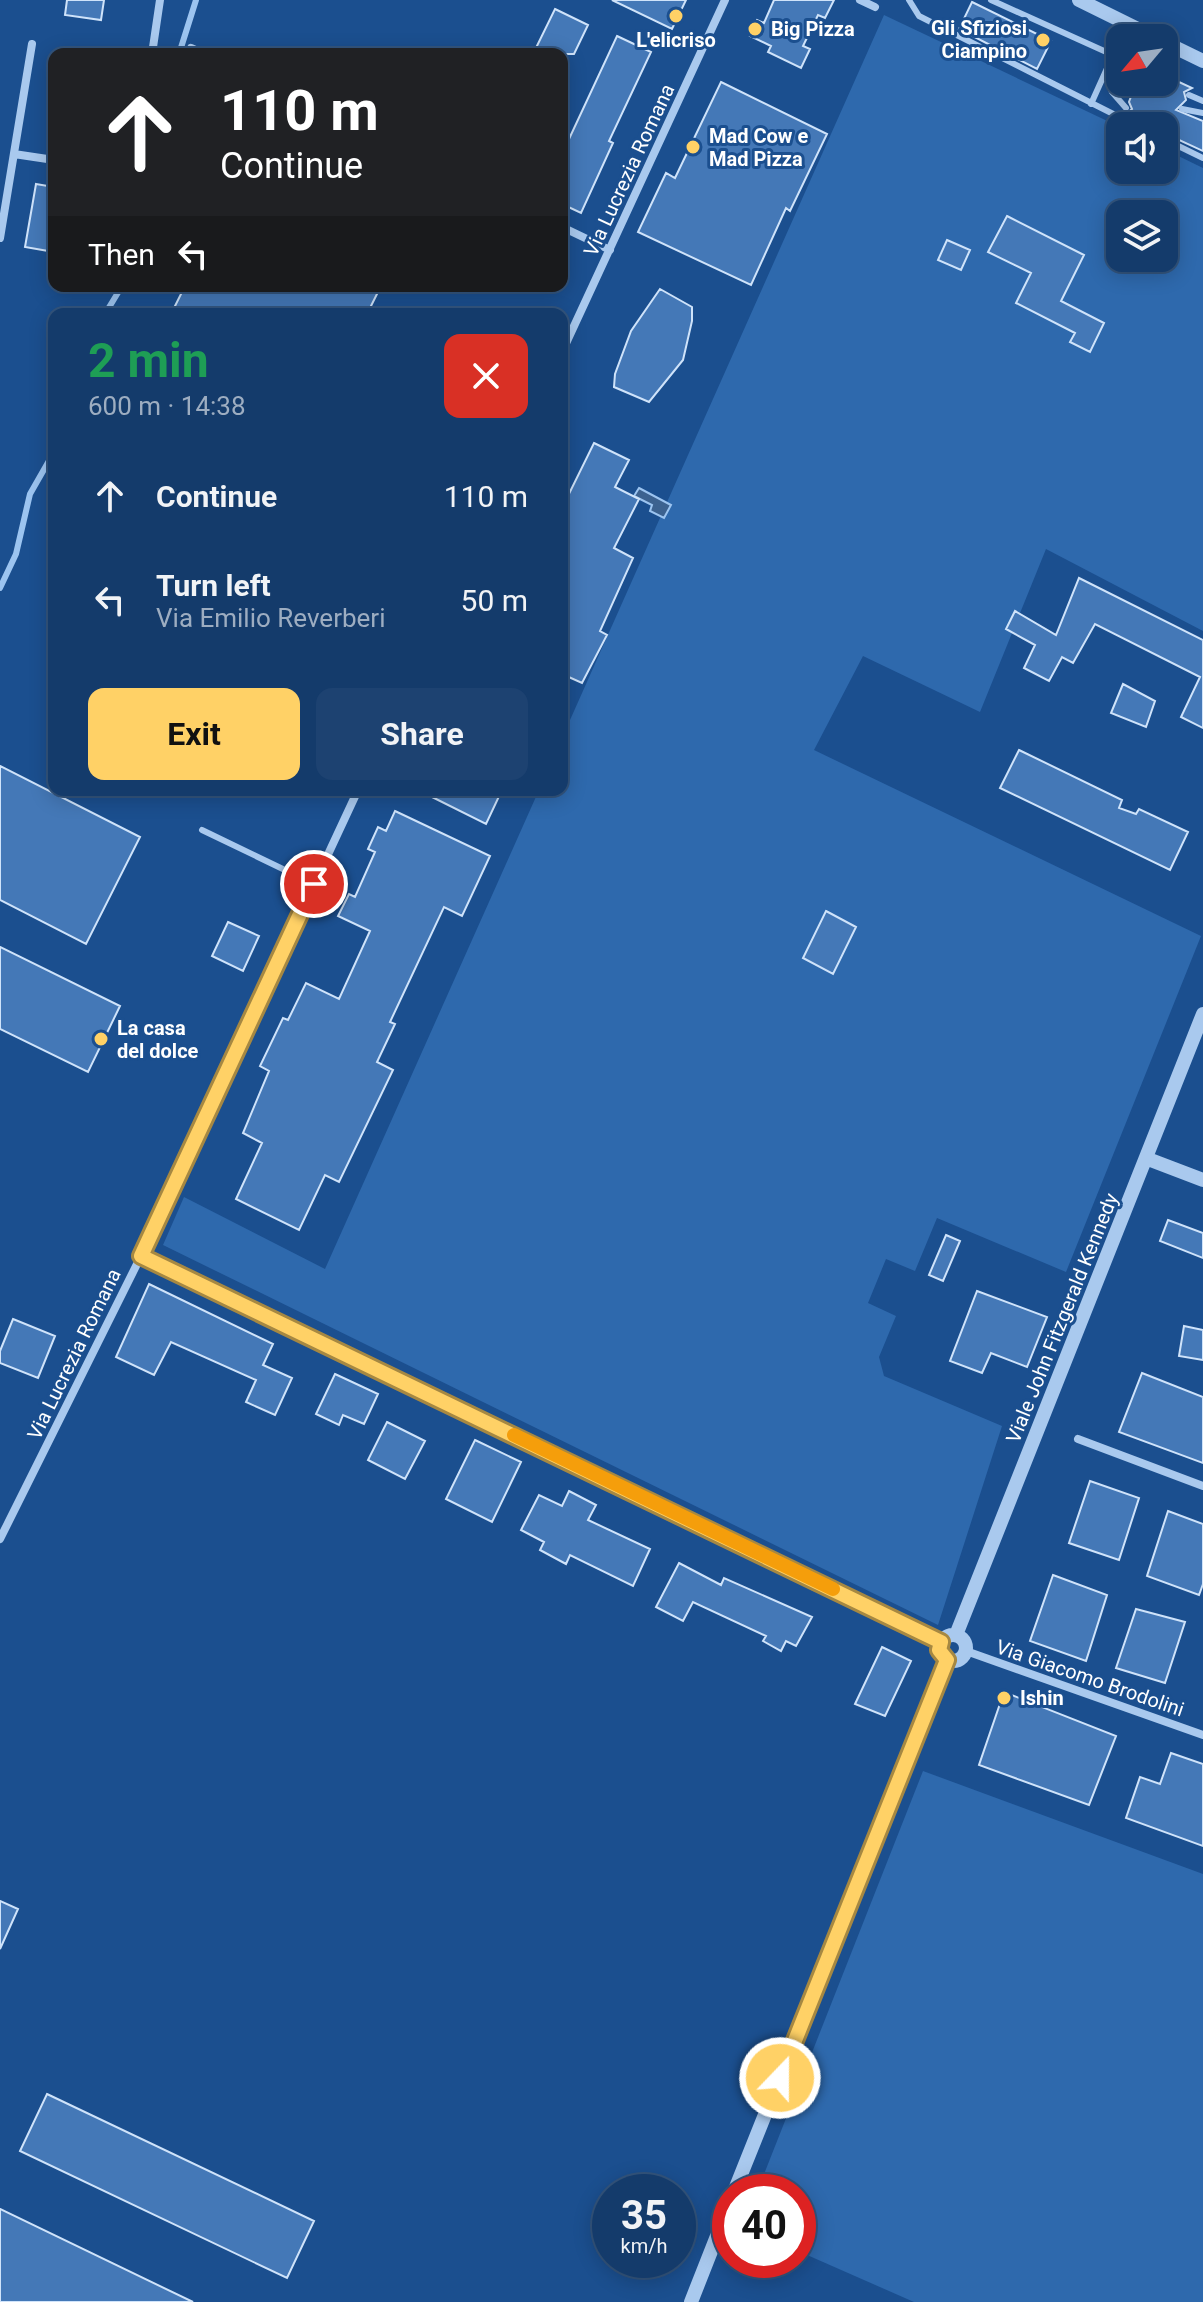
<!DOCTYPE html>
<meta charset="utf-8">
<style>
body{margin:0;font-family:Roboto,sans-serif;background:#1d4271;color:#f1f3f6;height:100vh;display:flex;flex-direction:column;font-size:30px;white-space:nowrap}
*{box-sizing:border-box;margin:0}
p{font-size:26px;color:#9dadc1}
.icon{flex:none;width:44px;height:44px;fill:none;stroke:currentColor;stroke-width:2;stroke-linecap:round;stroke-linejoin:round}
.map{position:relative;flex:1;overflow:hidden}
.sheet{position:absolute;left:48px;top:308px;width:520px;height:488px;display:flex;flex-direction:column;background:#143b6b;border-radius:16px;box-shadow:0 4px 20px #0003,0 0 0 2px #33557e}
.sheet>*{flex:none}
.banner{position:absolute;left:48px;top:48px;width:520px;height:244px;border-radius:16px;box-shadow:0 4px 20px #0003,0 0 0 2px #33557e;background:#202124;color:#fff;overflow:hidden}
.needle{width:52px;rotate:241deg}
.controls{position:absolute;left:1106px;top:24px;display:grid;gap:16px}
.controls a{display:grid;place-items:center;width:72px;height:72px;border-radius:16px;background:#143b6b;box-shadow:0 4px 20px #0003,0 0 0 2px #33557e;font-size:40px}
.speed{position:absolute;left:592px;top:2174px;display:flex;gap:16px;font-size:40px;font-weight:700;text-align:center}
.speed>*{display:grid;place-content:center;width:104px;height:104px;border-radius:50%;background:#143b6b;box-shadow:0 4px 20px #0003,0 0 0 2px #33557e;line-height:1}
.speed small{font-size:20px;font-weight:400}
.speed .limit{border:12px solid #d22;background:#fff;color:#111}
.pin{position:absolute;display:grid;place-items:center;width:68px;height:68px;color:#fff;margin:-34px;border:4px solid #fff;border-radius:50%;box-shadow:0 2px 8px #0007}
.me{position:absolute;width:88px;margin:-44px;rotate:22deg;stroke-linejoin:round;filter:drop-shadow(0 0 6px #0008)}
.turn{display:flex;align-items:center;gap:28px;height:168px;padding:0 40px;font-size:36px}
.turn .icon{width:104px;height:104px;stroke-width:2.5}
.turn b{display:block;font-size:56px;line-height:68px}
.then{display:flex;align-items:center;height:76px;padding:0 40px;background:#0003;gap:16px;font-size:30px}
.round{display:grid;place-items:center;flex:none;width:84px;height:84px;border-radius:16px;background:#1d4271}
.summary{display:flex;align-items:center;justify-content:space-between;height:136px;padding:0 40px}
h1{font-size:48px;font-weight:700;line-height:60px;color:#1e9e55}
.action{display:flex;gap:16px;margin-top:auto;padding:16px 40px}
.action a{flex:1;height:92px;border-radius:16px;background:#ffd166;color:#111;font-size:32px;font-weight:700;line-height:92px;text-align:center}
.action a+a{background:#1d4271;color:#f1f3f6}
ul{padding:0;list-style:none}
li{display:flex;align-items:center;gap:24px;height:104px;padding:0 40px}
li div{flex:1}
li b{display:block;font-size:30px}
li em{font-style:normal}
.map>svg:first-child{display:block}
.green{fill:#2e69ad;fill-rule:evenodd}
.water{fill:#3c6290;stroke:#9cc4f0;stroke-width:2}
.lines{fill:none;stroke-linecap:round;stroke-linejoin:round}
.stream{stroke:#9cc4f0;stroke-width:6}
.building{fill:#4478b7;stroke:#cfe3fa;stroke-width:2}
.service{stroke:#a9c9ee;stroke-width:6}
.minor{stroke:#a9c9ee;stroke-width:8}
.tertiary{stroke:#a9c9ee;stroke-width:14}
.route-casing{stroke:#a68842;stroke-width:20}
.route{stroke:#ffd166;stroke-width:14}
.slow{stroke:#f59e0b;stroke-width:14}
.poi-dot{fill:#ffd166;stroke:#1b4f8f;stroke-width:3}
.labels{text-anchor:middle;stroke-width:6;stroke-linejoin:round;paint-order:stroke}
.poi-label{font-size:20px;font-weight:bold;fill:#fff;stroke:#1b4f8f;text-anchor:start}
.street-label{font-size:20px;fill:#fff;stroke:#1b4f8f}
</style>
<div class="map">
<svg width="1203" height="2302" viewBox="0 0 1203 2302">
<rect width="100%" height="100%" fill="#1b4f8f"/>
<path class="green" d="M884,15L1120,127V170H1164V149L1203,168V631L1046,549L980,712L863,656L814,750L1201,936L1066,1272L937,1218L915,1271L886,1259L868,1303L896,1316L879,1357L884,1376L1002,1426L938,1625L163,1245L184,1197L325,1269L539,790H562V738ZM1120,214H1164V258H1120Z
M923,1771L1203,1874V2302H914L798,2251V2192H757Z"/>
<path class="water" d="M639,488L671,505L664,518L650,511L652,505L634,496Z"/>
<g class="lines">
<path class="stream" d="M179,54L196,0
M105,314L122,286
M0,588L16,554L30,494L54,452"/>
</g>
<path class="building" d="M67,0H104L101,20L65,15Z
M612,0H686L672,29Z
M774,0H834L825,18L818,15L803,46L810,49L801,68L768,52L771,46L750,36L757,20L764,23Z
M972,2L1051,41L1037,69L959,29Z
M555,9L588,25L574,54H533Z
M617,36L651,52L609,141L613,143L581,213L562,204V154Z
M1164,75L1192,88L1184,92L1186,100L1176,110L1203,121V151L1164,133V126H1145L1126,114L1132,109L1129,102L1133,91L1142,88L1140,82H1164Z
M721,82L827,134L790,211L786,208L751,285L638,232L666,173L675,178Z
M36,184L54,187V252L25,247Z
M1007,216L1084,255L1061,301L1104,323L1090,352L1070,342L1075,333L1016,303L1031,273L988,252Z
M947,240L970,250L961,270L938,260Z
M185,286H381L367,314H171Z
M660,289L692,307V321L683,360L649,402L614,387L615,374L631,331Z
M594,443L629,460L615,487L639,499L614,548L633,558L600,631L607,635L582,683L562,674V508Z
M1079,578L1203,640V728L1181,717L1200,677L1095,624L1073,663L1062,657L1049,681L1024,668L1035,645L1006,629L1015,611L1056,635Z
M1123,684L1155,701L1146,727L1111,713Z
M1019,750L1122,800L1119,808L1136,814L1139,809L1188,832L1170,870L1000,788Z
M0,766L140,837L86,944L0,900Z
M418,790H502L486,824Z
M395,811L490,856L462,916L444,907L390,1022L395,1024L377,1062L393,1070L339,1182L325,1175L299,1230L236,1199L262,1143L243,1133L269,1071L260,1066L283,1018L288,1020L306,983L339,999L370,931L338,916L349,894L355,897L375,852L368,849L378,827L386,831Z
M826,911L856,927L833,974L803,958Z
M228,922L259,936L243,971L212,956Z
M0,947L120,1006L88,1072L0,1029Z
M1168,1220L1203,1233V1258L1160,1241Z
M946,1235L960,1241L943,1281L929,1275Z
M149,1284L273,1344L263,1365L292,1378L275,1415L246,1402L256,1380L171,1342L154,1375L116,1357Z
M977,1291L1047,1317L1027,1367L991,1353L982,1373L950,1361Z
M13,1319L55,1336L38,1378L0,1363V1351Z
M1184,1326L1203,1330V1360L1179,1356Z
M1142,1373L1203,1397V1463L1119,1432Z
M335,1374L378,1394L364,1424L343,1415L339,1425L316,1414Z
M387,1422L425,1441L405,1479L368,1460Z
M475,1440L521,1462L492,1522L446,1499Z
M1090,1481L1139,1498L1119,1560L1069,1543Z
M569,1491L596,1505L588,1520L650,1549L633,1586L570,1555L566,1564L540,1550L544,1542L521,1530L539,1495L562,1506Z
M1168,1511L1203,1524V1584L1199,1595L1147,1576Z
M679,1563L721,1585L724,1578L812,1617L796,1646L786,1641L781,1651L763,1641L766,1636L693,1602L683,1621L656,1607Z
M1053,1575L1107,1595L1086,1661L1030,1641Z
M1136,1609L1185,1622L1165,1683L1116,1668Z
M882,1647L911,1661L885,1716L855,1704Z
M1004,1692L1116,1736L1089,1805L979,1765Z
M1171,1753L1203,1764V1846L1126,1818L1140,1777L1160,1784Z
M0,1901L18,1909L0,1949Z
M47,2094L314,2221L287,2278L20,2151Z
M0,2209L193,2302H0Z"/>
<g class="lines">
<path class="service" d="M909,0L919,16L1137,126
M991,0L1113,55L1091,104
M1120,41L1113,55L1120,59
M1110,61L1120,74
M1105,75L1112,92L1126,108
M1129,82L1136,86
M1189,95L1203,101
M1182,109L1203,113
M1164,139L1203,158
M202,830L314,884"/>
<path class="minor" d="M860,0L875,7
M191,48L204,54
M152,54L160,0
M14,154L54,160
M562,227L610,250
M0,238L32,44
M562,352L725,0
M141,1256L941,1642
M1078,1439L1203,1486
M0,1539L141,1256L358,790
M966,1651L1203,1735"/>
<path class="tertiary" d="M1079,0L1156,38
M1164,42L1203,61
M1148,1159L1203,1180
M940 1648a13 13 0 1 1 26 0a13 13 0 1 1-26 0Z
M956,1635L1203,1014
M734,2192L947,1660
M691,2302L730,2203"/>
</g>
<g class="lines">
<g class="route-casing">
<path id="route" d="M314,884L141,1256L941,1642L939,1650L947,1660L780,2078"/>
</g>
<use href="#route" class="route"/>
<path class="slow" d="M514,1435L833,1589"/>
</g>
<g class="poi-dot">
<circle cx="676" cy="16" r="8"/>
<circle cx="755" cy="29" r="8"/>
<circle cx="1043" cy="40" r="8"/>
<circle cx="693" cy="147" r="8"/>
<circle cx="101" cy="1039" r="8"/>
<circle cx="1004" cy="1698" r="8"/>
</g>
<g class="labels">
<g class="poi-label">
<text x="1027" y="35" text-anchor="end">Gli Sfiziosi<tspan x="1027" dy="23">Ciampino</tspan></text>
<text x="771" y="36">Big Pizza</text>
<text x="676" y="47" text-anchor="middle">L'elicriso</text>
<text x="709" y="143">Mad Cow e<tspan x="709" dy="23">Mad Pizza</tspan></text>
<text x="117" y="1035">La casa<tspan x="117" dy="23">del dolce</tspan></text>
<text x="1020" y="1705">Ishin</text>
</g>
<g class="street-label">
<text transform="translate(629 170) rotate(-65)" y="7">Via Lucrezia Romana</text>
<text transform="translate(1062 1318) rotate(-68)" y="7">Viale John Fitzgerald Kennedy</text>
<text transform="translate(74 1354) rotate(-64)" y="7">Via Lucrezia Romana</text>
<text transform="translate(1090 1678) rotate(19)" y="7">Via Giacomo Brodolini</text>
</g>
</g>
</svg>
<div class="controls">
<a><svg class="needle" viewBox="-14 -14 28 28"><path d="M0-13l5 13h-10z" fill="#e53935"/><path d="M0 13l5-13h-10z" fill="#9dadc1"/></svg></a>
<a><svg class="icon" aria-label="sound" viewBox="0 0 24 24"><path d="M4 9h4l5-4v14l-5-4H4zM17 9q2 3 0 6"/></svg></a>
<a><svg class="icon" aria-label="layers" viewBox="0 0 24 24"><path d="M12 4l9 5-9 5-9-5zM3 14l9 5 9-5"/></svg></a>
</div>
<div class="speed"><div>35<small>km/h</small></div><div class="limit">40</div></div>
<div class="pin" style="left:314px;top:884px;background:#d93025"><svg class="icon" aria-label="arrive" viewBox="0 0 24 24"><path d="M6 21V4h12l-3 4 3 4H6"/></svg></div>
<svg class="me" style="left:780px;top:2078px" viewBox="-20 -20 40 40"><circle r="17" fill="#ffd166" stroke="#fff" stroke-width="3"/><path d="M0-11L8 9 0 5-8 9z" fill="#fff"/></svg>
<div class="banner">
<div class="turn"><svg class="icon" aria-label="ahead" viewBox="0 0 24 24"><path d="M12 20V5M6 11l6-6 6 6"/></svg><div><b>110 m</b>Continue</div></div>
<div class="then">Then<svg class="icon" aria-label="left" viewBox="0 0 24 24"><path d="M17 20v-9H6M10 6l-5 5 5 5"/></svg></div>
</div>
<section class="sheet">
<div class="summary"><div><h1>2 min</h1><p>600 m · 14:38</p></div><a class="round" style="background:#d93025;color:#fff"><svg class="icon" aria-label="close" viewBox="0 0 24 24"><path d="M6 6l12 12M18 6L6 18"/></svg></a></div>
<ul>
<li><svg class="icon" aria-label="ahead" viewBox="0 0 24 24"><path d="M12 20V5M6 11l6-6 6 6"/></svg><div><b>Continue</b></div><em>110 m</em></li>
<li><svg class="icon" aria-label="left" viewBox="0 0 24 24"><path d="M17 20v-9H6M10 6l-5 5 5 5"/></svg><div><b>Turn left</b><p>Via Emilio Reverberi</p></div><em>50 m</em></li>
</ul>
<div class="action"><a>Exit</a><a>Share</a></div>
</section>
</div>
